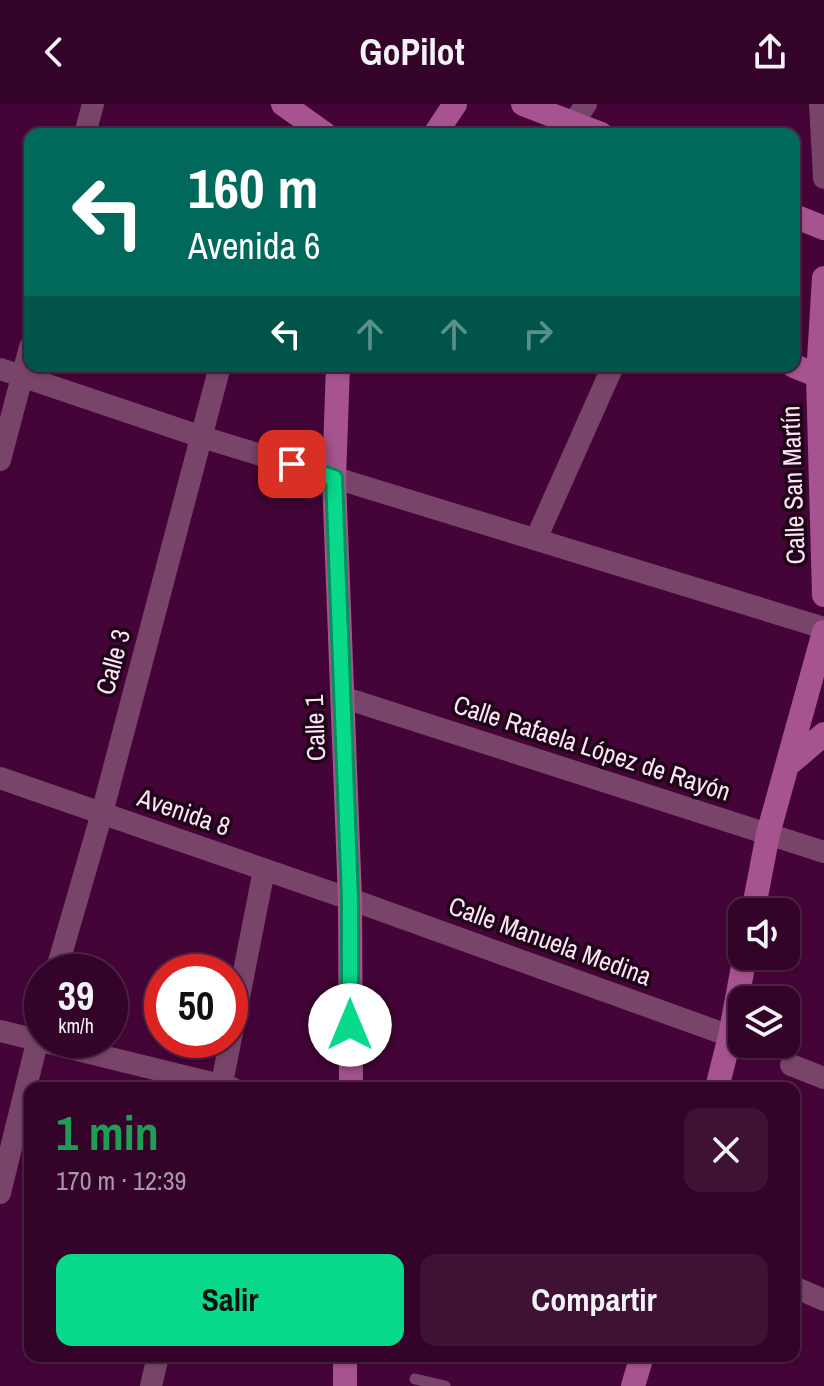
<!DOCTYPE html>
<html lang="es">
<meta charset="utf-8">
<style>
body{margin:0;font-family:"Archivo Narrow",sans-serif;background:#3e1135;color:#f1f3f6;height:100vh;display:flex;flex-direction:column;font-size:30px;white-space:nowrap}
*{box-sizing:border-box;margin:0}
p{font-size:26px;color:#a998a8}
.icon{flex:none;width:44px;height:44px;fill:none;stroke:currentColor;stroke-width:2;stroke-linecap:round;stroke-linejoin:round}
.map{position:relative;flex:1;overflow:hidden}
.panel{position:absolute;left:24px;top:978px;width:776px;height:280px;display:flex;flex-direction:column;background:#330329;border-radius:16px;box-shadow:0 2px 6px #0004,0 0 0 2px #4e2546}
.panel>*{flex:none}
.hud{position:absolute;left:24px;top:24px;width:776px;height:244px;border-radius:16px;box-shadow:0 2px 6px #0004,0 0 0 2px #4e2546;background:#00695c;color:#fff;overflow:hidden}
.fabs{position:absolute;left:728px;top:794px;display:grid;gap:16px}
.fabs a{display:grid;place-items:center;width:72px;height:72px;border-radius:16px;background:#330329;box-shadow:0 2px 6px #0004,0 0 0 2px #4e2546;font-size:40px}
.speed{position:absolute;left:24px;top:850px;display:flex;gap:16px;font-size:40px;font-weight:700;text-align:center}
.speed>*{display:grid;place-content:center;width:104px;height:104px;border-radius:50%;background:#330329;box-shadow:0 2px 6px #0004,0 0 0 2px #4e2546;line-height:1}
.speed small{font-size:20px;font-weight:400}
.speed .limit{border:12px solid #d22;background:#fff;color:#111}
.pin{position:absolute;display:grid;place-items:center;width:68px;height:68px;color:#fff;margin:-34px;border-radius:16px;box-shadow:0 4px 12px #0006}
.me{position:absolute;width:88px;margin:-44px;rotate:0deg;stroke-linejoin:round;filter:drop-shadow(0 0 6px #0008)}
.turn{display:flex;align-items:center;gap:28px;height:168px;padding:0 32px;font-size:36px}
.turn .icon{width:104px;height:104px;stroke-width:2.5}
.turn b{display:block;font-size:56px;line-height:68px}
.lanes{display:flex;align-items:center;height:76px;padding:0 32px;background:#0003;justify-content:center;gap:40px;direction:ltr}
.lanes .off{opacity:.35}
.round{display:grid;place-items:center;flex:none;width:84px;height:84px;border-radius:16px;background:#3e1135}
.headline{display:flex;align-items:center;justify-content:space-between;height:136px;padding:0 32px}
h1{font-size:48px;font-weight:700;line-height:60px;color:#1e9e55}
.action{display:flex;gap:16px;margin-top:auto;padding:16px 32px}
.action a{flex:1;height:92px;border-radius:16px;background:#09d98b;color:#111;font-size:32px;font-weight:700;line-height:92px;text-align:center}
.action a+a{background:#3e1135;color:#f1f3f6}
header{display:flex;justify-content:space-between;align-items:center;height:104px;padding:0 32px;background:#330329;font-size:36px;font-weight:700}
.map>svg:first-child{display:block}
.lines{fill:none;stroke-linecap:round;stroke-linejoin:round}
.lane{stroke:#79446a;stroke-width:11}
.street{stroke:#79446a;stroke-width:22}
.secondary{stroke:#a75390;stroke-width:24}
.route-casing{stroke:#068d5a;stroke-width:20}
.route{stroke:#09d98b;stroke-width:14}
.labels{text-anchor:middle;stroke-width:7;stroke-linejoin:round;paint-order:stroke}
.street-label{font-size:26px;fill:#fce4f4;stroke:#1d0416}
</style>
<header><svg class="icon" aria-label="back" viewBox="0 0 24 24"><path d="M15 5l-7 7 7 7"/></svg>GoPilot<svg class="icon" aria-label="share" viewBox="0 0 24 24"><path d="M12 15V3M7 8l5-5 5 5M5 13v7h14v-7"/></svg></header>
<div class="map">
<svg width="824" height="1282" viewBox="0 0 824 1282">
<rect width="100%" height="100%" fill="#440437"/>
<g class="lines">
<path class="lane" d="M415,1275L445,1282"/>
<path class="street" d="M820,0L824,74
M574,18L586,0
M85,30L93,0
M0,265L202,333L824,524
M0,356L30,243
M536,435L613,262
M342,593L824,748
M0,674L350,795L730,932
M56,868L102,709L220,262
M0,927L232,984
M791,961L824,974
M221,984L264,766
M0,1089L42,918
M794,1183L824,1196
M151,1282L158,1252"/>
<path class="secondary" d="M283,0L325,30
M523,0L601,30
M435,30L455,0
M794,112L824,124
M824,174L818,272L824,491
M338,262L334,374L350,795L351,984
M794,262L824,274
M789,660L824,630
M753,808L768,730L824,528
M717,984L730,932L745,852
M345,1282V1252
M633,1282L642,1252"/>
</g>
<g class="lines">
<g class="route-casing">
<path id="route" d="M292,360L334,374L350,795V921"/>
</g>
<use href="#route" class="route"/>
</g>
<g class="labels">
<g class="street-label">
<text transform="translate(793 381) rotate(-92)" y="9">Calle San Martín</text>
<text transform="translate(113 558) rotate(-75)" y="9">Calle 3</text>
<text transform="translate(315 624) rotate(-92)" y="9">Calle 1</text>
<text transform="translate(592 644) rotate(18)" y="9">Calle Rafaela López de Rayón</text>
<text transform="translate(184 708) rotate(19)" y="9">Avenida 8</text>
<text transform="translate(550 837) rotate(20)" y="9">Calle Manuela Medina</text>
</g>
</g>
</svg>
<div class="fabs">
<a><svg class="icon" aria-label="sound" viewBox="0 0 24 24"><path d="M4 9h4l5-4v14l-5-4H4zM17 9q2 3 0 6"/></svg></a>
<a><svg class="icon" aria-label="layers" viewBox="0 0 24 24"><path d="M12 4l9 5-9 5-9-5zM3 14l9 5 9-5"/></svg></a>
</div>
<div class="speed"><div>39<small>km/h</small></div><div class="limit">50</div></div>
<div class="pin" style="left:292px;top:360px;background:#d93025"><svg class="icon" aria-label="arrive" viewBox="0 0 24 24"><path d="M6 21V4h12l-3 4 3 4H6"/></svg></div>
<svg class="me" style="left:350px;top:921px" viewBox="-20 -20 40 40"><circle r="19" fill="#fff"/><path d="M0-13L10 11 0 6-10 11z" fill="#09d98b"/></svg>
<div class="hud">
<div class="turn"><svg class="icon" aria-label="left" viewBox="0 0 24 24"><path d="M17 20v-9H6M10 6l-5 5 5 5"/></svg><div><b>160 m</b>Avenida 6</div></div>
<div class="lanes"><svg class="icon" aria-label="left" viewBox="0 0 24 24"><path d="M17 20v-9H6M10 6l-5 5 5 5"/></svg><svg class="icon off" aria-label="ahead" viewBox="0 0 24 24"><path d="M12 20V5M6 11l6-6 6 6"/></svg><svg class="icon off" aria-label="ahead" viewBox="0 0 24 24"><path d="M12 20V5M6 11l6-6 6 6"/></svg><svg class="icon off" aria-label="right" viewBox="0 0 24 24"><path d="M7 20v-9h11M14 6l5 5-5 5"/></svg></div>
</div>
<section class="panel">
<div class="headline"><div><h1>1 min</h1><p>170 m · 12:39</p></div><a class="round"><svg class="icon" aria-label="close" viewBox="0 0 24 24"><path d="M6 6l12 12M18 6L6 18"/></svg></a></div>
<div class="action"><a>Salir</a><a>Compartir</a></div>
</section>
</div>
